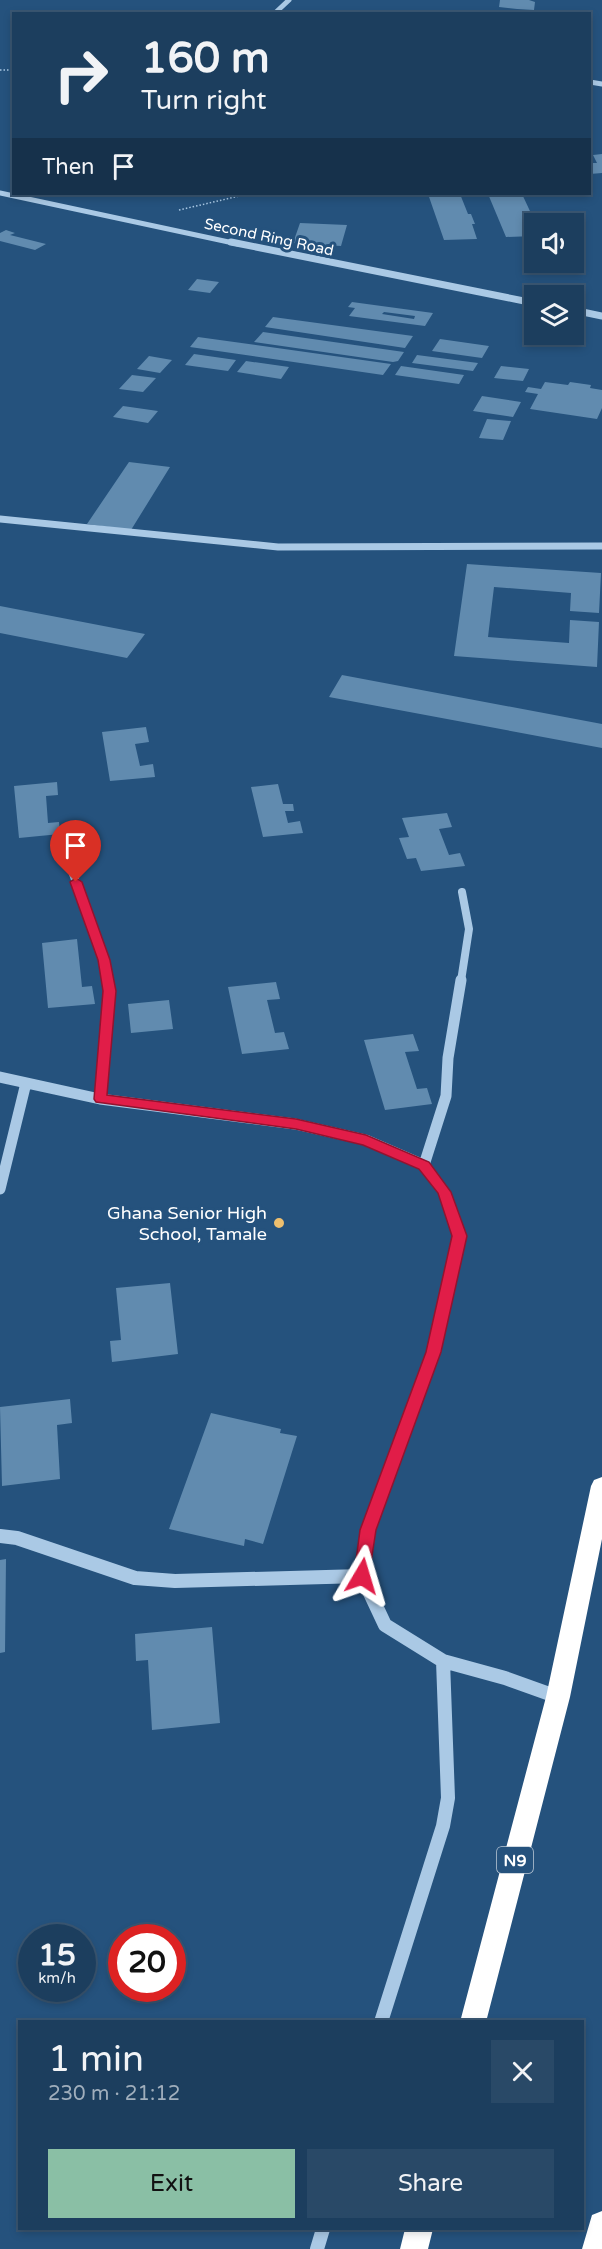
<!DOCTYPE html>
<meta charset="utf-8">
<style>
body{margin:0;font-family:"Varela Round",sans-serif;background:#294967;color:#f1f3f6;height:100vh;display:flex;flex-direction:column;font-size:22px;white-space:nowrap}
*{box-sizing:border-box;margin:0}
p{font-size:20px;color:#a0aebc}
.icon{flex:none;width:33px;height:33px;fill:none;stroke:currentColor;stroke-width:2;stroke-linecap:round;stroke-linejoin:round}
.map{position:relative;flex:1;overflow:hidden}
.details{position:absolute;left:18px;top:2020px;width:566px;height:210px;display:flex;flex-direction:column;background:#1c3e5e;border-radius:0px;box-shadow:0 3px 9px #0003,0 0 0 2px #3a5773}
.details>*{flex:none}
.guide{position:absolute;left:12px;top:12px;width:579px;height:183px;border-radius:0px;box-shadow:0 3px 9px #0003,0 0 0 2px #3a5773;background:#1c3e5e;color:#f1f3f6;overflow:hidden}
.fabs{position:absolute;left:524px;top:213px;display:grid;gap:12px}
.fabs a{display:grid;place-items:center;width:60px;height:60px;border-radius:0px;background:#1c3e5e;box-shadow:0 3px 9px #0003,0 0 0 2px #3a5773;font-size:30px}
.speed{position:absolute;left:18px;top:1924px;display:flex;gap:12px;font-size:30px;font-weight:700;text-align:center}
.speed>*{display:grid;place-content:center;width:78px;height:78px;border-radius:50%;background:#1c3e5e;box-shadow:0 3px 9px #0003,0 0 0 2px #3a5773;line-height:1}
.speed small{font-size:15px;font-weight:400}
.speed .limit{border:9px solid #d22;background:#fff;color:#111}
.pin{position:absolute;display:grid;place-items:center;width:51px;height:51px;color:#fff;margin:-62px -26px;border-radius:50% 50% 50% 0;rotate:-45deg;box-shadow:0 0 6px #0007}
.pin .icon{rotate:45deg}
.me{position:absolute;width:66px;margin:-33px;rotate:7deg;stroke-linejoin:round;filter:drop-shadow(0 0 4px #0008)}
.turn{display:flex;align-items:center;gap:21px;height:126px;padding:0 30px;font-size:27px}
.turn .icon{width:78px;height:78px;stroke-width:2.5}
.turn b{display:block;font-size:42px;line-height:51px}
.then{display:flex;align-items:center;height:57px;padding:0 30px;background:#0003;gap:12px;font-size:22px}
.round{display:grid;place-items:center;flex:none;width:63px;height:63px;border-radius:0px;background:#294967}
.summary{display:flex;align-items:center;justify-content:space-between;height:102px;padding:0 30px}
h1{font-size:36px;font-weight:600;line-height:45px}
.button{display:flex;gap:12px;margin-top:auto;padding:12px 30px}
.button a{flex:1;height:69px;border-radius:0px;background:#8abfa5;color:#111;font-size:24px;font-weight:600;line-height:69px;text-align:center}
.button a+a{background:#294967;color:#f1f3f6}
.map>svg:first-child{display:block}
.building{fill:#618baf;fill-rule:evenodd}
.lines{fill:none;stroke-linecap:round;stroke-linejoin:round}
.path{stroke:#aac9e5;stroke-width:1.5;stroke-dasharray:1.5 2;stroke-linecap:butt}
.minor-far4{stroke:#aac9e5;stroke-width:5}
.minor-far3{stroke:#aac9e5;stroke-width:7}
.minor-far2{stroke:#aac9e5;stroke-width:8}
.minor-far1{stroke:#aac9e5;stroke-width:11}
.minor{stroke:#aac9e5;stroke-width:14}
.highway{fill:#fff;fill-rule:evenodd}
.route{fill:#e11d48;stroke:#92132f;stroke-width:1.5}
.poi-dot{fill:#eebf6e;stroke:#25527d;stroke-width:2}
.labels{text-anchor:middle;stroke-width:6;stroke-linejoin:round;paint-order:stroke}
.far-street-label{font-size:15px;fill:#fff;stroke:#25527d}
.shield{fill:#25527d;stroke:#becbd8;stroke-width:1.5}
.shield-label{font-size:16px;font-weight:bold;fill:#fff}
.poi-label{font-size:18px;fill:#fff;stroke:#25527d;text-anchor:end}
</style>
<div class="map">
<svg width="602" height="2249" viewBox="0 0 602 2249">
<rect width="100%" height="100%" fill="#25527d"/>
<path class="building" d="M500,0H529L535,2L534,10L517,9L499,7Z
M602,154V173L590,174V163H597L593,155Z
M428,194H460L468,214H471L475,224H472L477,239L444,240Z
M488,194H522L536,224L534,236L506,237Z
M300,223L347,225L341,246L293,243Z
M6,230L15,233L10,235L46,244L35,250L0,241V233Z
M197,279L219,282L210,293L188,290Z
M352,302L433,313L425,326L349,316L355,308L348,307ZM384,312L415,316L414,319L382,314Z
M273,317L413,336L405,348L265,327Z
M263,332L404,352L398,361L393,362L254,342Z
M198,337L391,364L383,375L190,347Z
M440,339L489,346L482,358L432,351Z
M194,354L236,360L228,371L185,365Z
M417,355L478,363L473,371L412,363Z
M149,356L172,360L160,373L137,369Z
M246,361L289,367L281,379L237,372Z
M401,366L464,375L459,384L395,375Z
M501,366L529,369L523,381L494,378Z
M132,375L156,378L143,392L119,389Z
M545,382L568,385L570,382L591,385L590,388L602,390V408L597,419L530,409L538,394L525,392L528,387L541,389Z
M482,396L521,402L513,417L473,411Z
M123,406L158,411L148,423L113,417Z
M487,419L511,421L503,440L479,438Z
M129,462L170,467L131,530L87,524Z
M467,564L601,573L599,613L570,611L571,593L494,587L488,637L569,643L570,620L599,622L597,667L454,656Z
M0,606L145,634L127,658L0,633Z
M342,675L602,724V748L329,697Z
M146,727L149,742L135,744L140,766L153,764L155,777L110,781L102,732Z
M57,782L58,795L46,796L48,823L59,822L60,834L19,838L14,786Z
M278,784L283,804H293L294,811H285L288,823L300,821L303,833L263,837L251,787Z
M447,813L452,827L439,829L449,855L460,853L465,866L421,871L416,858L407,859L399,838L409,837L402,818Z
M77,939L82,987L92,986L95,1004L48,1008L42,943Z
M276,982L280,999L267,1000L275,1033L284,1032L289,1049L242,1054L228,987Z
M169,1000L173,1029L131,1033L128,1004Z
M413,1034L419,1051L405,1052L417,1089L427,1088L432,1104L385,1110L364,1040Z
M170,1283L178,1354L112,1362L110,1341L121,1340L116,1288Z
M70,1399L72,1423L57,1425L60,1479L2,1486L0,1407Z
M211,1413L281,1429L280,1433L297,1436L263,1544L245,1539L244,1546L169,1529Z
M6,1559L5,1652L0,1653V1560Z
M212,1627L220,1723L152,1730L148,1660L136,1661L135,1634Z"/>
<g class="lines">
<path class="path" d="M0,70H14
M179,210L248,194"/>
<path class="minor-far4" d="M274,14L289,0
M590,82L602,84
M0,193L238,244"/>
<path class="minor-far3" d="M231,242L534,303
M573,310L602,316
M0,519L278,547L602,546"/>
<path class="minor-far2" d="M69,863L104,960L108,981
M461,981L469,929L462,892"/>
<path class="minor-far1" d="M0,1077L100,1099L295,1124L366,1140L424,1165L444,1192L459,1235L434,1351L368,1530
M100,1099L110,991L108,980
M424,1165L446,1096L448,1058L461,980
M0,1189L26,1083"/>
<path class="minor" d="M369,1529L362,1576L385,1625L443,1661L505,1678L558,1697
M0,1536L17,1538L135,1578L175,1581L362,1576
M381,2022L443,1826L448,1798L443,1661
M317,2249L323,2229"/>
<path class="highway" d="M602,1477V1539L570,1697L486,2022H460L546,1697L591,1486L594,1480Z
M602,2211V2249H582L592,2215Z
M405,2229H433L428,2249H400Z"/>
</g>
<path class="route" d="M76,878L82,882L110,960L116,991L107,1095L296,1119L366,1135L429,1162L451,1192L467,1236L441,1352L376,1530L368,1582L362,1584L356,1582L354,1576L360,1530L426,1352L452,1236L438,1193L419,1169L363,1145L296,1129L96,1102L94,1099L103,991L98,960L70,882Z"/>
<circle class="poi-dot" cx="279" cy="1223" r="6"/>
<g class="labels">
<g class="far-street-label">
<text transform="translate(269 237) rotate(12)" y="5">Second Ring Road</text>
</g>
<rect class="shield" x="497" y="1847" width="36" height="26" rx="4.5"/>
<g class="shield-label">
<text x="515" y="1866">N9</text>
</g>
<g class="poi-label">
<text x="267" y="1219">Ghana Senior High<tspan x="267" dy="21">School, Tamale</tspan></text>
</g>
</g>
</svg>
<div class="fabs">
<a><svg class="icon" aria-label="sound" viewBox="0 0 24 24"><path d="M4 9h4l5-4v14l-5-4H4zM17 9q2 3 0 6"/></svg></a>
<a><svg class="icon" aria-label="layers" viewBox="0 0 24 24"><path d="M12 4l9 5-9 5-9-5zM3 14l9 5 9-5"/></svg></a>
</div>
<div class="speed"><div>15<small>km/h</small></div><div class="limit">20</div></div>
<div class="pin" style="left:76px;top:882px;background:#d93025"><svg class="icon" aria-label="arrive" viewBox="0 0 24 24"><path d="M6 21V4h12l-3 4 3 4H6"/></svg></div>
<svg class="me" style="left:362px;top:1576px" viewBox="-20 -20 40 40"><path d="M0-17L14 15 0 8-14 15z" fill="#e11d48" stroke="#fff" stroke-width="4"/></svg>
<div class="guide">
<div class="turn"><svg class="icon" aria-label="right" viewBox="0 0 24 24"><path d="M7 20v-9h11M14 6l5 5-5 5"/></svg><div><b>160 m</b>Turn right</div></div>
<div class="then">Then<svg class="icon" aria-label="arrive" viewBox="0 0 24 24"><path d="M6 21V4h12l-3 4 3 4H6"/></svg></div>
</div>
<section class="details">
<div class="summary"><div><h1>1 min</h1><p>230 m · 21:12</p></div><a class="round"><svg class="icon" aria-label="close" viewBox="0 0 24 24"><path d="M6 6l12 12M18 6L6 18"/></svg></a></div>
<div class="button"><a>Exit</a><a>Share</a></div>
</section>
</div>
